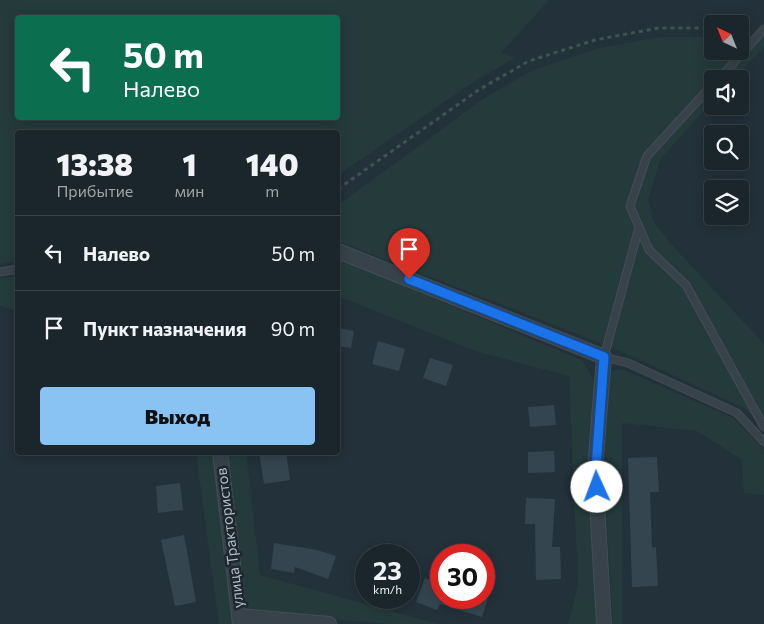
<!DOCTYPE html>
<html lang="ru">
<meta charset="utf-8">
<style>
body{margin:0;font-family:Commissioner,sans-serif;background:#273138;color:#f1f3f6;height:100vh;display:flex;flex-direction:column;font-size:19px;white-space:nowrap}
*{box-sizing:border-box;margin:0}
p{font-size:16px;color:#9fa5a9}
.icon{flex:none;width:28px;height:28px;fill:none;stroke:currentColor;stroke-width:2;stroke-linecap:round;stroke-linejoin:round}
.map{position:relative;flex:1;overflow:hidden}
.panel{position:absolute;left:15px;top:130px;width:325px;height:325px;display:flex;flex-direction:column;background:#1a252c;border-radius:5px;box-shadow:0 2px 12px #0003,0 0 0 1px #384248}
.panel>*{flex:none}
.hud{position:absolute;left:15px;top:15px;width:325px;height:105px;border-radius:5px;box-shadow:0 2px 12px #0003,0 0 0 1px #384248;background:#0b6e4f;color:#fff;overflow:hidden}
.needle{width:32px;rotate:317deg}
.buttons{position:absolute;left:704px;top:15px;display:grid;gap:10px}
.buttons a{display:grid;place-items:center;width:45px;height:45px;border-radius:5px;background:#1a252c;box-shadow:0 2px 12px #0003,0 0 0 1px #384248;font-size:25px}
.speed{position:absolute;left:355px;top:544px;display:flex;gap:10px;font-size:25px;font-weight:700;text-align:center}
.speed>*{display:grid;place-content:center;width:65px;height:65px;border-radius:50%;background:#1a252c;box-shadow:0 2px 12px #0003,0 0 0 1px #384248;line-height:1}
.speed small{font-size:12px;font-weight:400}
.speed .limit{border:8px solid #d22;background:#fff;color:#111}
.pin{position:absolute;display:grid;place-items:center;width:42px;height:42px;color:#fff;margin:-51px -21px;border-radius:50% 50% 50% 0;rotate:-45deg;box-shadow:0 0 5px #0007}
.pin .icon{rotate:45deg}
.me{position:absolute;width:55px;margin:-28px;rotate:358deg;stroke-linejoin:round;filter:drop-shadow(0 0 4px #0008)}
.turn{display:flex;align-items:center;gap:18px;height:105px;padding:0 25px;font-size:22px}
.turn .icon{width:65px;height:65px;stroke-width:2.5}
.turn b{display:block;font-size:35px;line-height:42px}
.eta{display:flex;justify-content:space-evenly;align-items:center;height:85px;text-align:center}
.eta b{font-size:30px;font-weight:800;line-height:35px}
.button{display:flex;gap:10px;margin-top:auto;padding:10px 25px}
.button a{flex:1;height:58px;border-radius:5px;background:#89c3f4;color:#111;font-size:20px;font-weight:800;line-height:58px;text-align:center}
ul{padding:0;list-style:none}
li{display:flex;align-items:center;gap:15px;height:75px;padding:0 25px;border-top:1px solid #384248}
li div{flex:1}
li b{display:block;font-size:19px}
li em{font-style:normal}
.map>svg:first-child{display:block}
.green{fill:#253b3b;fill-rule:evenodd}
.building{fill:#354550}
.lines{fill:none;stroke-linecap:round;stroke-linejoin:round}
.service-casing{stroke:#434e57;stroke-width:9}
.minor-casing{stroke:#434e57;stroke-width:16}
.path{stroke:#3e5452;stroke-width:3;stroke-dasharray:4 4;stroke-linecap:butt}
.service{stroke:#37424b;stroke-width:7}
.minor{stroke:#37424b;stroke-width:14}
.route-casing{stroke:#114b97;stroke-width:12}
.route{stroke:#1a73e8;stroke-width:9}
.labels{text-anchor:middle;stroke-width:5;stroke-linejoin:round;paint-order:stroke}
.street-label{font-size:15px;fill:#b2bdc6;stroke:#1c272f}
</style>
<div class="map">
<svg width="764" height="624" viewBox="0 0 764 624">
<rect width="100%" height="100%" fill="#23313a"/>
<path class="green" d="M0,0H549L501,53L515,58L475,81L338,175V132H18L17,261L0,264ZM18,18H338V118H18Z
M661,37H712V51H740V37H764V47L734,79H712V102L661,158L648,200L653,221L671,244L764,344V428L746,409L616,349L338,241V205L486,97L533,70L599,48Z
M338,258L583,361L597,387L599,624H568L578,585L569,376L475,351L338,296Z
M17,276H18L17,311L0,306V278Z
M622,369L733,418L764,450V495L744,493L742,460L697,431L622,423L623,624H613L603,463L605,416L610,371Z
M196,453H214L233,624H219Z
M225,453H246L260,575L438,624H391L244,612Z"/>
<path class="building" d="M338,328L354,331L351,348L338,346Z
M378,341L405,349L399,371L372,364Z
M430,358L453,365L446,386L423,378Z
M554,405L556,425L530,427L528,407Z
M554,451L555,472L528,473V452Z
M259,452H286L290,480L264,484Z
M657,457L659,492H650L652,548L656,547L658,586L632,587L628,458Z
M180,483L183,510L158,513L156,486Z
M526,498L555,499L552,547H560L561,579L536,580L535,524H525Z
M184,535L196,602L175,606L161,540Z
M274,543L317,550L336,556L328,579L295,567L294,573L271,569Z
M425,578L441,584V598H488L482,617L440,604L437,610L416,602Z"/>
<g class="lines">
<g class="service-casing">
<path id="service" d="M719,79L764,29
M712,85L647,156L630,206L649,250L686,285L764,427
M639,227L604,357L628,363L737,413L764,442
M0,272L18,269"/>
</g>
<g class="minor-casing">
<path id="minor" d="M338,251L604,357L595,468L604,624
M220,452L240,624
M239,616L329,624"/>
</g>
<path class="path" d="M740,28H749
M338,189L480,89L529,61L595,40L658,28H712"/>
<use href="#service" class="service"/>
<use href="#minor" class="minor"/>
</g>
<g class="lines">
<g class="route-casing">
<path id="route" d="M409,279L604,357L596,468L597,487"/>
</g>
<use href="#route" class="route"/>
</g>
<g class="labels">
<g class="street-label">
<text transform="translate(230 538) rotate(-97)" y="5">улица Трактористов</text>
</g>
</g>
</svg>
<div class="buttons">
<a><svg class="needle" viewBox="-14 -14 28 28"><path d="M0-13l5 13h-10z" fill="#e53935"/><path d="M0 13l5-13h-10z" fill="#9fa5a9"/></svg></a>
<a><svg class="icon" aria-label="sound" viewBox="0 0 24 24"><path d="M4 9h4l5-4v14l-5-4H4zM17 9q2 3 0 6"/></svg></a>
<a><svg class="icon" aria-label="search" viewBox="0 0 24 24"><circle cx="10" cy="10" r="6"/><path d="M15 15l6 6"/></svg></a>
<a><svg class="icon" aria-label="layers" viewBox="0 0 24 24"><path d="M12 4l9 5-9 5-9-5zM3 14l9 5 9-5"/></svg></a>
</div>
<div class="speed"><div>23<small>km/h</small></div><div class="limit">30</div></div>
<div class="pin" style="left:409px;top:279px;background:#d93025"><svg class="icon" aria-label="arrive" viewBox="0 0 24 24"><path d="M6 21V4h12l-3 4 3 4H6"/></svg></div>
<svg class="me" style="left:597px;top:487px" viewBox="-20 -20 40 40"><circle r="19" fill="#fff"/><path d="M0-13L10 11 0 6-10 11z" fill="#1a73e8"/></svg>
<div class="hud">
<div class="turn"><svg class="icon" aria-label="left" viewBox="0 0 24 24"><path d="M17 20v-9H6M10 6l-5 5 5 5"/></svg><div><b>50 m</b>Налево</div></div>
</div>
<section class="panel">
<div class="eta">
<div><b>13:38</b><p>Прибытие</p></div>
<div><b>1</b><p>мин</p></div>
<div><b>140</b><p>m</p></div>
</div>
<ul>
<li><svg class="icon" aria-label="left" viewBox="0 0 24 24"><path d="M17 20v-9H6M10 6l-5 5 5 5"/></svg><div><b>Налево</b></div><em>50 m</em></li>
<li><svg class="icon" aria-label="arrive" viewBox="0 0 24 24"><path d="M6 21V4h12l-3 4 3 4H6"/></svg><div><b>Пункт назначения</b></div><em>90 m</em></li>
</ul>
<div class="button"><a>Выход</a></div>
</section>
</div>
